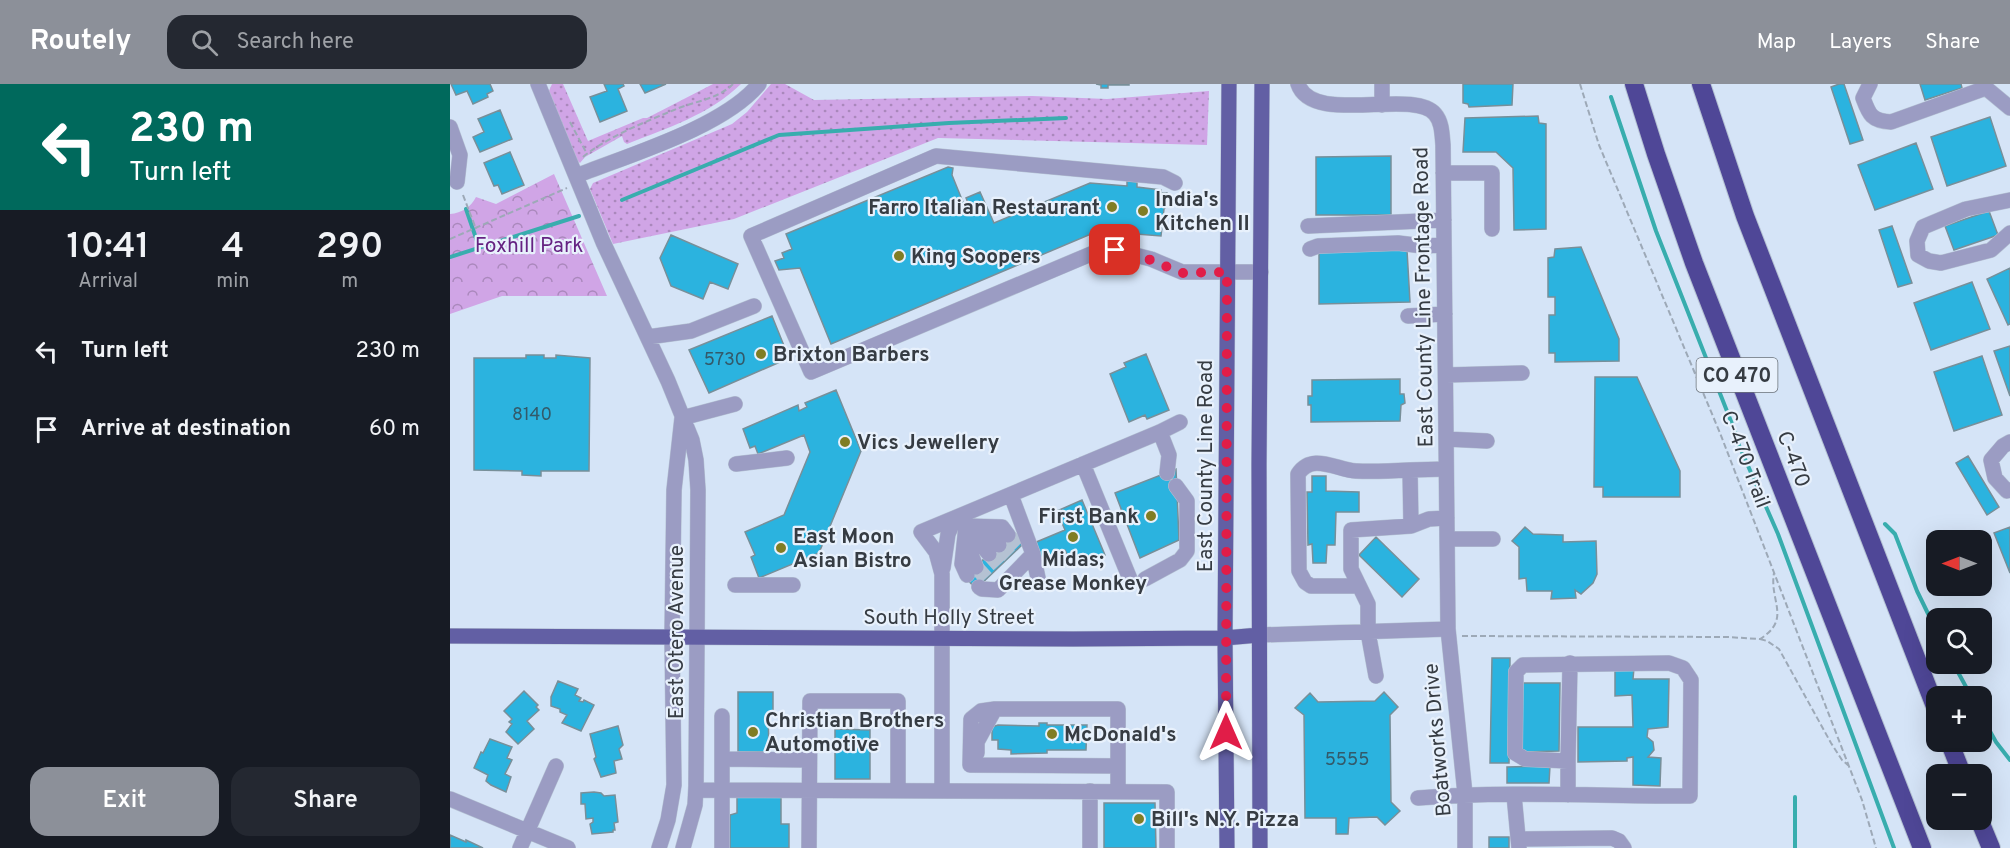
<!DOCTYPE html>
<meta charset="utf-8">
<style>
body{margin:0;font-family:Overpass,sans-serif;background:#242831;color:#f1f3f6;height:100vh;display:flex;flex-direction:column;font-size:22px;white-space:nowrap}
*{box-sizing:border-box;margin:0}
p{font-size:20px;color:#9ea1a6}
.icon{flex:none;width:33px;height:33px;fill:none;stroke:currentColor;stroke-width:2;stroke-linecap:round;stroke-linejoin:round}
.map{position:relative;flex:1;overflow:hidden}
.panel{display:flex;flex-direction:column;background:#171b24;width:450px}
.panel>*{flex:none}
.banner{background:#00695c;color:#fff;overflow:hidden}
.needle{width:39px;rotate:270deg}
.fabs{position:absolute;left:1476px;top:446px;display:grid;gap:12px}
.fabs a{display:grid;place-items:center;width:66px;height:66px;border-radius:12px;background:#171b24;box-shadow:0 6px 24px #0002;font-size:30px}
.pin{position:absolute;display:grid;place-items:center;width:51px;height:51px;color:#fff;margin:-26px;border-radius:12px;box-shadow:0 3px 9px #0006}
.me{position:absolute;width:66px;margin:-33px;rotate:0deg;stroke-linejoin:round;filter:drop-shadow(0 0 4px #0008)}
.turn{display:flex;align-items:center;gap:21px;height:126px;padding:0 30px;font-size:27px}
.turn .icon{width:78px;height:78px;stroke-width:2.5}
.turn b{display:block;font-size:42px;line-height:51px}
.eta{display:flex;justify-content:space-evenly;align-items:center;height:102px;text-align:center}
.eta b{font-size:36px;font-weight:600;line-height:42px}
.primary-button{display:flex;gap:12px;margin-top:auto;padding:12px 30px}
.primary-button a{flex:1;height:69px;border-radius:18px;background:#8c9099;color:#fff;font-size:24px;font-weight:600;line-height:69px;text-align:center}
.primary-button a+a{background:#242831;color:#f1f3f6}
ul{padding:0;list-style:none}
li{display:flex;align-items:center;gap:18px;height:78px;padding:0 30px}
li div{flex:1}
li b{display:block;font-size:22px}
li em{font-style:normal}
header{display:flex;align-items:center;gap:36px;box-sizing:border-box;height:84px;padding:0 30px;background:#8c9099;color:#fff}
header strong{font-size:28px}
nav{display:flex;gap:33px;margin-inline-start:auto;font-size:21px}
.search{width:420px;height:54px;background:#242831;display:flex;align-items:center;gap:15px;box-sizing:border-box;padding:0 21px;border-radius:18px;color:#9ea1a6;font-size:22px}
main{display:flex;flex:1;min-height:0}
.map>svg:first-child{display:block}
.grass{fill:url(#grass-dots)}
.park{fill:url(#park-crowns)}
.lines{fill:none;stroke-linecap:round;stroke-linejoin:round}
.stream{stroke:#38adae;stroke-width:4}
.building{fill:#2bb3df;stroke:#788f99;stroke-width:1.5}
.minor-tunnel{stroke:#b5c2d3;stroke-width:15;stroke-dasharray:15 8;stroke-linecap:butt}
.minor-casing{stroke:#b5c2d3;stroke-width:16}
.major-casing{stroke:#b5c2d3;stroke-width:16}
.highway-casing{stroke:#b5c2d3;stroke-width:20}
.path{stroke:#9da9b7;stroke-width:2;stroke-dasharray:6 3;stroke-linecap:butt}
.minor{stroke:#9b9cc3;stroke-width:15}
.major{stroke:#625fa4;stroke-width:15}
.highway{stroke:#4f4797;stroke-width:18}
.route{stroke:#e11d48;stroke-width:10;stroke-dasharray:0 18}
.poi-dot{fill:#807d24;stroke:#e8f1fc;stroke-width:2}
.labels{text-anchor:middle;stroke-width:4.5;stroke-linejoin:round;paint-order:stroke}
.number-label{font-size:18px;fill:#335a6a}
.shield{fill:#e8f1fc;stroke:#6b727a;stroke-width:1.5}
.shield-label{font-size:20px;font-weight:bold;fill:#363c43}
.poi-label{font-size:21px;font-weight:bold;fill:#363c43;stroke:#e8f1fc;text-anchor:start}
.park-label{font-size:21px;fill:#652382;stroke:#e8f1fc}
.street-label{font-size:21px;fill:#363c43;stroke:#e8f1fc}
</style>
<header>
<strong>Routely</strong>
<div class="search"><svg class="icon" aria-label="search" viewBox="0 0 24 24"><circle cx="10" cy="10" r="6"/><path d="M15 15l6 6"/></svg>Search here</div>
<nav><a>Map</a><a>Layers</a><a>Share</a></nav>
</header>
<main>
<section class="panel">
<div class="banner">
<div class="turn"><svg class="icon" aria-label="left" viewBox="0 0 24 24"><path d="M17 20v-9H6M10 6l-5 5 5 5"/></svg><div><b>230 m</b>Turn left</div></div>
</div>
<div class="eta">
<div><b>10:41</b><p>Arrival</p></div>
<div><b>4</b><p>min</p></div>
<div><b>290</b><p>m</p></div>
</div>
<ul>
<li><svg class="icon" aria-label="left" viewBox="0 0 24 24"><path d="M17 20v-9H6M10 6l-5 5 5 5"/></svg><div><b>Turn left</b></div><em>230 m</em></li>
<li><svg class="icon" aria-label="arrive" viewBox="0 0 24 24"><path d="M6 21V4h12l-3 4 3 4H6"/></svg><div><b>Arrive at destination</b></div><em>60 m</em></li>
</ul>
<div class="primary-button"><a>Exit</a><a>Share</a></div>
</section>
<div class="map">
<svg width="1560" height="764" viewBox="0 0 1560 764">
<defs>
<pattern id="grass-dots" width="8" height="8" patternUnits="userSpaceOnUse" patternTransform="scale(1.5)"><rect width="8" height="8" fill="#d0a5e6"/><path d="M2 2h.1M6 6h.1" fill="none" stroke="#aa88bc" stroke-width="1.8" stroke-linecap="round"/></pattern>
<pattern id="park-crowns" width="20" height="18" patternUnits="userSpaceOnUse" patternTransform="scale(1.5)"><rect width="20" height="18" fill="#d0a5e6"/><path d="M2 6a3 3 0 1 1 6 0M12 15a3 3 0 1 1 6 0" fill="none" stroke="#aa88bc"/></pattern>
</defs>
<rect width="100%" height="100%" fill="#d5e4f7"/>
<path class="grass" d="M102,0H113L138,57L193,34H197L263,0H291C259,31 217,44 177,60L174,58L172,52L135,73L130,79L125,75L98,9Z
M321,0H335L364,16L582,12L657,15L759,7L757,61L488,54L284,135L163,160L140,105L143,99L282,40L297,28Z"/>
<path class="park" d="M104,90L157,212H52L0,230V130C12,129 21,123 26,113L46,120Z"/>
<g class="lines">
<path class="stream" d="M1161,13L1206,147L1286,350
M172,116L329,51L499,39L616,34
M16,125L27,157L28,164
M0,173L129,132
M1284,350L1328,450L1444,764
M1435,440L1445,450L1467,507L1486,546
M1503,579L1521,612
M1532,633L1546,658L1560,676
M1345,764V713"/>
</g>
<path class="building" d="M1,0H40L43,7L37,10L38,13L23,20L17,7L6,11Z
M154,0H173L174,2L168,5L177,27L150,38L140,13L157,7Z
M190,0H216L195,9Z
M646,0H679V1H658V4H651V1Z
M1013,0H1063L1062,21L1019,23L1018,20L1013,19Z
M1389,0H1394L1413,56L1400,60L1381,3Z
M1470,0H1511L1512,4L1475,16Z
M50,26L62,55L30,68L23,53L34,48L28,35Z
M1088,32L1089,39L1096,40V145L1064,146L1063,84L1046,68H1013L1015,34Z
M1540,33L1556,82L1497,102L1481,53Z
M1466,59L1483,105L1425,126L1408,81Z
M60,68L74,101L52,110L48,101L44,102L34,79Z
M941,72V131H866V73Z
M498,83L503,84L502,91L515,123L519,121L516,114L530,108L544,139L640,99L677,102V97L687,98V103L711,106V109H717V116H722L714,125L711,152L648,147L381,260L350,184L329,186L325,177L334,174L332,169L342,165L336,150Z
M1539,127L1548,151L1504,166L1495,142Z
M1442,142L1462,199L1448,203L1429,146Z
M221,151L288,180L278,205L260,198L253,215L221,202L210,174Z
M1131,163L1169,255V277L1105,278V269H1099V231H1105V213H1098V174L1104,173L1105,165Z
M957,166L960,218L869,220V168Z
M1560,184V240L1558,241L1537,195Z
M1522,198L1540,245L1481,266L1464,219Z
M322,232L339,274L259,309L239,266Z
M1560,262V312L1544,267Z
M696,270L719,326L697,335L695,331L679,338L660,290L676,283L674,279Z
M76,271H94V274H106V271L140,274L139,387H91V392L72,391V387L24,386V274H76Z
M1532,272L1552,331L1504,347L1484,288Z
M1145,293H1187L1230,387V413H1153V403H1144Z
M950,295V310H954L955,319L951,321L950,337L861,338V321H858V312H862V296Z
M386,306L411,367L369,469L309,494L301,473L305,471L295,448L334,431L360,368L354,351L308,370L305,362L300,364L293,345L348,321L349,327L357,323L355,319Z
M1518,372L1549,423L1537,431L1506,379Z
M726,385L729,456L690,474L665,409Z
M862,392H876V407L909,408V428H886L885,461H877L876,479H863L862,460L858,461L857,408H862Z
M632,416L655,471L631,481L627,471L619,475L615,466L591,476L584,459L615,446L607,427Z
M1075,443L1083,450L1113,451V458L1146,457L1147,490L1143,499L1131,510L1125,506L1126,514L1101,515L1102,507H1077L1076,494L1069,495V463L1062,457Z
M1560,443V489L1544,449Z
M561,449L572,461L526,505L515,493Z
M926,453L969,495L952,513L909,471Z
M1042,574H1060L1059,679H1040Z
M1165,584H1184L1183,595H1219L1218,643L1198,645L1197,653L1203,658L1204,666L1198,673L1211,674L1210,702L1183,701V673L1177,674V677L1128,678V643H1183L1182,611L1165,612Z
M108,597L128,605L125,611L131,614L129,617L133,618L134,616L144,621L131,647L112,639L117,631L110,628V625L101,622V613Z
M1072,599H1110L1109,667L1072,668Z
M74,607L88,621L86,623L89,626L77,637L84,645L68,660L56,648L62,640L59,638L62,635L54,627Z
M288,608H323V628H318L319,668H288Z
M934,608L948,623L940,631L941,718L950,727L935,741L927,733L899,734L898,750H886V734H855L854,631L845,624L860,609L868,618L925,617Z
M589,639H597V641H637L636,666H597V669L561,670V666L548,665V656H542V643L548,641L589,642Z
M168,642L173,661L169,665L172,675L164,677L166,689L151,693L144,675L146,673L140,650Z
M385,645L420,646V695H385Z
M40,655L62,663L57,674L62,676L55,690L61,693L56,708L41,701L36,697L38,691L24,684L31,668L33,669Z
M1100,682L1099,699H1057V683Z
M144,708L151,709L154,712L165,711L168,738L164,739L165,746H163V748L142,750L140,740L143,738V734L136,735L135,720H131V709Z
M287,713H331V740H339V764H280V731L287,729Z
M654,719H705L706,764H654Z
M0,751L16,758V756L33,764H0Z
M1039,753H1059V764H1039Z"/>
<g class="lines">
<path class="minor-tunnel" d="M558,451L570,463
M549,461L560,472
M539,470L550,482
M526,483L537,495"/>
<g class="minor-casing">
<path id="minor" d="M88,0L153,158L218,297L242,356L246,376L248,406L246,702L245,721L233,764
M848,0C862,42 963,4 985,30C992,38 992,50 993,61L998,545L1015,710V764
M932,0V21
M1420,0L1413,14C1419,30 1421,37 1441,38L1536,4
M1535,0L1536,4L1560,24
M0,43L10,71L7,98
M993,89H1042V145
M126,92C179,71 274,43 309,0
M725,99L713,93L486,72L301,152L361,288L648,167L665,166L701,175L732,188H811
M1560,116L1516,125L1473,143L1467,157L1468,171L1479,177L1491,179L1541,166L1560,149
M858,142L994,136
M860,165L868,162L948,159L973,162L994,161
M958,232L995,230
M198,253L241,247L304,222
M996,291L1072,289
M232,334L285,320
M710,348L719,371L717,389
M996,355L1037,357
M1560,358L1553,362L1541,376L1545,394L1557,407L1560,406
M286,380L337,374
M633,380L680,495
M561,411L583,470L588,494
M510,432L516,442L512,480L517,491
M516,442L552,443L558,451
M516,442L539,470
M961,442L960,386L996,385
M524,446L538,449L549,461
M997,455H1043
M517,460L526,483
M493,484L498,450L505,434
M695,495L730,476L737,467V417L726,402
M285,501H343
M909,502H861L855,498L849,487L848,390C862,368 887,386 906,387C924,388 942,387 960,386
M529,503L532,505L548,506L583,470
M809,551L998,545
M926,592L918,548V520L901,485V446L961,442L979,435L997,434
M527,669V658L545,625
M272,675L359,676
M1118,677L1120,579
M668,682L520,681L521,635L531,627L545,625H668V708
M246,706L717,708V764
M492,706V490L486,468L471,448L710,348L730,338
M640,707V764
M1064,711L1069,764
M968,714C1058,707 1150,712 1240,712L1241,596L1233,584L1219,579L1073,581L1066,588L1065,669L1075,675L1118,677V711
M0,715L118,764
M1069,755L1162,754L1169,757L1174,764
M70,764L106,682
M209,764L218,736L224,701L222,553L224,406L232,334
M272,764V632
M359,764L360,617H448V706"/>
</g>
<g class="major-casing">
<path id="major" d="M0,552L623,555L775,554L809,551
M777,764L775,554L779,0
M810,764L809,380L812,0"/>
</g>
<g class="highway-casing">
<path id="highway" d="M1184,0L1206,70L1244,179L1472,764
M1251,0L1295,132L1486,625
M1499,657L1512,690
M1529,735L1541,764"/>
</g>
<path class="path" d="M1130,0L1149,61L1270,349L1412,716L1426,764
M120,38L137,70
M133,73C157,53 195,38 224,26C244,17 267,16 283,0
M13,111L26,145
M0,155L117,104
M1012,552L1277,553L1310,555C1342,535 1319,517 1324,489
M1310,555L1317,557L1329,565L1381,659L1392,676L1399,682"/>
<use href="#minor" class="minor"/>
<use href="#major" class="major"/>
<use href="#highway" class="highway"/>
</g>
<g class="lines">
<path class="route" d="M665,166L701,176L732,189L777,188L776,648"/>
</g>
<g class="poi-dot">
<circle cx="662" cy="123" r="6"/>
<circle cx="693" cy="127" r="6"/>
<circle cx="449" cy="172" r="6"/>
<circle cx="311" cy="270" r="6"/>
<circle cx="395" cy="358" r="6"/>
<circle cx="701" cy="432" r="6"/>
<circle cx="623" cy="453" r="6"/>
<circle cx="331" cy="464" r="6"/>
<circle cx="303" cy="648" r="6"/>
<circle cx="602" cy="650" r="6"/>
<circle cx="689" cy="735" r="6"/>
</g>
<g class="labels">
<g class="number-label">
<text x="275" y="281">5730</text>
<text x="82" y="336">8140</text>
<text x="897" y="681">5555</text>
</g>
<rect class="shield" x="1246.5" y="274" width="81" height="34" rx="4.5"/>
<g class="shield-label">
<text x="1287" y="298">CO 470</text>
</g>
<g class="poi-label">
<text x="705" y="122">India's<tspan x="705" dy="24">Kitchen II</tspan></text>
<text x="650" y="130" text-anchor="end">Farro Italian Restaurant</text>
<text x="461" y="179">King Soopers</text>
<text x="323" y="277">Brixton Barbers</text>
<text x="407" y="365">Vics Jewellery</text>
<text x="689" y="439" text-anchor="end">First Bank</text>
<text x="343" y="459">East Moon<tspan x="343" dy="24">Asian Bistro</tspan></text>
<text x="623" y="482" text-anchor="middle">Midas;<tspan x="623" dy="24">Grease Monkey</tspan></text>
<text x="315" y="643">Christian Brothers<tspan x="315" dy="24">Automotive</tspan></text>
<text x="614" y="657">McDonald's</text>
<text x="701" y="742">Bill's N.Y. Pizza</text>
</g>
<g class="park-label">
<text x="79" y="168">Foxhill Park</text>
</g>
<g class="street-label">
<text transform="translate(973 213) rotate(-91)" y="7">East County Line Frontage Road</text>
<text transform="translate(1296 375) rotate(69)" y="7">C-470 Trail</text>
<text transform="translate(1344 375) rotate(69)" y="7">C-470</text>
<text transform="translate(755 382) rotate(-90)" y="7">East County Line Road</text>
<text x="499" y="540">South Holly Street</text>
<text transform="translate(226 548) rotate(-90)" y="7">East Otero Avenue</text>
<text transform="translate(987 656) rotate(-95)" y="7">Boatworks Drive</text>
</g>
</g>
</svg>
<div class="fabs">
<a><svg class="needle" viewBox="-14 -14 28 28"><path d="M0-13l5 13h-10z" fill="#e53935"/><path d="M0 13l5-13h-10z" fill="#9ea1a6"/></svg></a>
<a><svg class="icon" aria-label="search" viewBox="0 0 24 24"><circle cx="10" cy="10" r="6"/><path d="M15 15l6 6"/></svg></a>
<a>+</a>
<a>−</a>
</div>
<div class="pin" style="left:665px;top:166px;background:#d93025"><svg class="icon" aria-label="arrive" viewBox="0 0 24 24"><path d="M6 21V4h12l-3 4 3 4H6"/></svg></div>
<svg class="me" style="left:776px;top:648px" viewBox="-20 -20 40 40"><path d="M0-17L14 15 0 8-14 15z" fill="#e11d48" stroke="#fff" stroke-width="4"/></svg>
</div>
</main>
